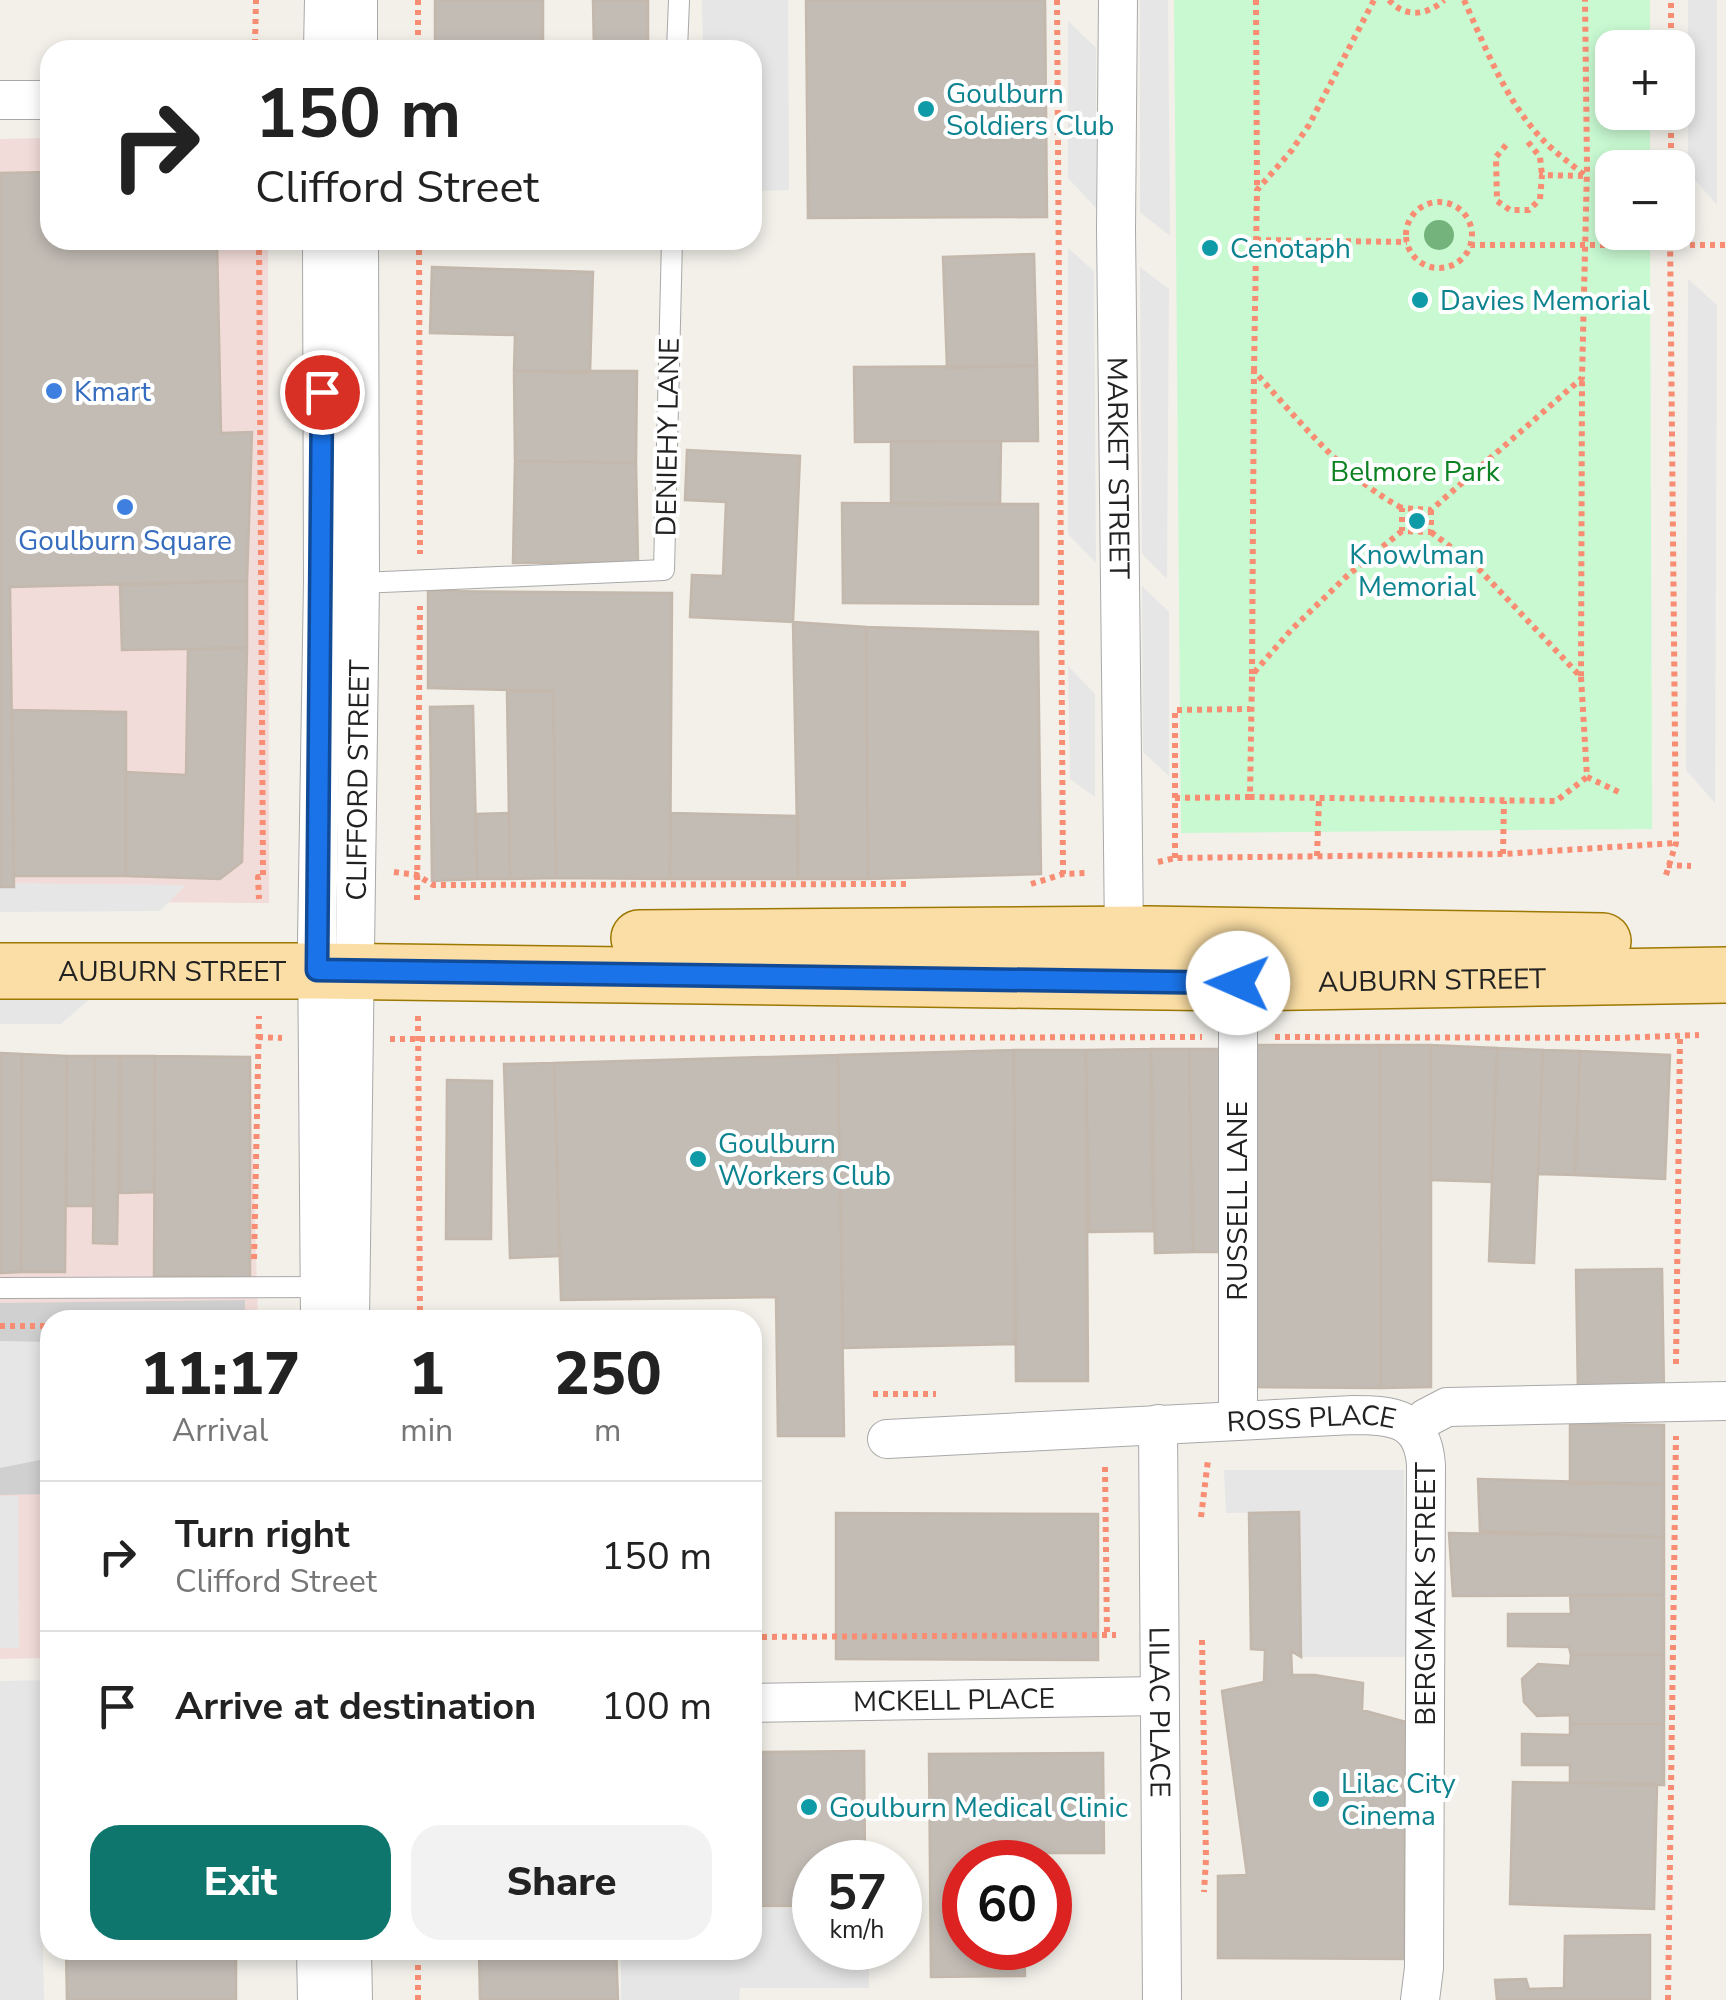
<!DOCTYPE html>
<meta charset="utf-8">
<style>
body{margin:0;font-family:"Nunito Sans",sans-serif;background:#f2f2f2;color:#222;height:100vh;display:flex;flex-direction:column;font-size:38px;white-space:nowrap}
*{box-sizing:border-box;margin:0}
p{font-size:32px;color:#767676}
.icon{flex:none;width:55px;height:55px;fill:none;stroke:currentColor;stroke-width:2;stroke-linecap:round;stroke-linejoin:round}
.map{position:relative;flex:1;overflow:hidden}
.panel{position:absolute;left:40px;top:1310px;width:722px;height:650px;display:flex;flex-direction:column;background:#fff;border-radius:30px;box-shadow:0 5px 15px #0003}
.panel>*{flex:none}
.hud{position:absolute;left:40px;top:40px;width:722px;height:210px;border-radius:30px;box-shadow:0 5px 15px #0003;background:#fff;color:#222;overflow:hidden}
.tools{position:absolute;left:1595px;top:30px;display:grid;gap:20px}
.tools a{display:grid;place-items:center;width:100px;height:100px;border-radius:20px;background:#fff;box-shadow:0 5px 15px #0003;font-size:50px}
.speed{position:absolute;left:792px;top:1840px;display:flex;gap:20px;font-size:50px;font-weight:700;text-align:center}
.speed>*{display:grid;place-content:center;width:130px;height:130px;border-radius:50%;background:#fff;box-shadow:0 5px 15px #0003;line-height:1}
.speed small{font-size:25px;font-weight:400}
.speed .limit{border:15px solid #d22;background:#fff;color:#111}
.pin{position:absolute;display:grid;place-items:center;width:85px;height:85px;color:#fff;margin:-42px;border:5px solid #fff;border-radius:50%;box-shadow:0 2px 10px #0007}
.me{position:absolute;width:110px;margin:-55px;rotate:271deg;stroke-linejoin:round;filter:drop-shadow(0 0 8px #0008)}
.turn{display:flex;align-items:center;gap:35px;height:210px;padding:0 50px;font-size:45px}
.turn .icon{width:130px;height:130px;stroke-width:2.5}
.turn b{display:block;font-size:70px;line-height:85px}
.eta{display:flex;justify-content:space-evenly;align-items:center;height:170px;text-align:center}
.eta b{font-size:60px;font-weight:800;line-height:70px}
.cta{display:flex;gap:20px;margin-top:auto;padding:20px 50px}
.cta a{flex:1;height:115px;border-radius:30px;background:#0f766e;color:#fff;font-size:40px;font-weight:800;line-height:115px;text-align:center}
.cta a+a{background:#f2f2f2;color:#222}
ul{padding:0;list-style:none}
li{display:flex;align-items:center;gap:30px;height:150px;padding:0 50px;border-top:2px solid #e0e0e0}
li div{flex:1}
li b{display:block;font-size:38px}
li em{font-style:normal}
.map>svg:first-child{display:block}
.commercial{fill:#f2dcd9}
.religious{fill:#d0d0d0}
.park{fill:#c8f9d1}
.parking{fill:#e6e6e6}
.building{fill:#c3bcb5;stroke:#c3b8ab;stroke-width:2.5}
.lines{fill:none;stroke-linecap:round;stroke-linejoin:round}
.lane-casing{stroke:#a9a9a9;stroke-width:22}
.street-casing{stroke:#a9a9a9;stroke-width:40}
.primary-casing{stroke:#9d7802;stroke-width:58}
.path{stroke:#f88d73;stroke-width:6;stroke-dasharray:5 5;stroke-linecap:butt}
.lane{stroke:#fff;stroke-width:20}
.street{stroke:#fff;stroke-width:38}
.primary{stroke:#fbdea5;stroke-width:55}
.tree{fill:#74b47c}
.route-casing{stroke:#114b97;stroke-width:25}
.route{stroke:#1a73e8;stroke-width:18}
.culture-dot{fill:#0f9aa8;stroke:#fff;stroke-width:4}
.shop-dot{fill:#3f7fe0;stroke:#fff;stroke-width:4}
.labels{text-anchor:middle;stroke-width:8;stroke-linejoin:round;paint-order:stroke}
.culture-label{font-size:28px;fill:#0d838f;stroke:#fff;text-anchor:start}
.shop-label{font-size:28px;fill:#366cbe;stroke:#fff;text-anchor:start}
.street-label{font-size:28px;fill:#222;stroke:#fff}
.park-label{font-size:28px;fill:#0d8222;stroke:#fff}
</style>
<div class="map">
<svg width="1726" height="2000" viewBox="0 0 1726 2000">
<rect width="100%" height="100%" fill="#f2f0e9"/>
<path class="commercial" d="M50,138V240H268L269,903L0,901V139Z
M0,1055L250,1057L258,1320H50V1658L0,1659Z"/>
<path class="religious" d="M245,1300V1320H50V1494L0,1495V1303Z"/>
<path class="park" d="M1174,0H1650V47L1612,48V112L1650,113V167L1612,168V232L1650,233L1652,829L1181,833Z"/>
<path class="parking" d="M702,0H788L789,190L753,191L752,50H703Z
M1140,0H1168L1170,236L1140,212Z
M1688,0H1717V205L1688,172Z
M1068,21L1096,48V208L1068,178Z
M1068,248L1094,271L1096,563L1068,534Z
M1140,267L1169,289L1167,579L1142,554Z
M1688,279L1717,305L1715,803L1686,770Z
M1142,586L1169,612V776L1143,752Z
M1068,666L1095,694V797L1070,779Z
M0,883L186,885L160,911L0,912Z
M0,996L92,997L61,1024H0Z
M557,1313H746V1320H557Z
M0,1341L50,1342V1458L0,1468Z
M1224,1470H1404L1406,1657H1301L1299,1512L1226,1513Z
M0,1496H18L19,1648H0Z
M50,1680V1814L40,1815L44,2000H0V1681Z
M753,1908H815V1948H869V1988H740L739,2000H621V1950H752Z"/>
<path class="building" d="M435,0H543V50H435Z
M593,0H648V50H594Z
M806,0H1045L1047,217L808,218Z
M50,172V240H217L221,433L252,432L247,581L10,587L14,887H0V173Z
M1034,254L1037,366L947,368L943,257Z
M432,267L593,272L590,373L514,371L515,335L430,333Z
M1037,366L1038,441L855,442L854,367Z
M514,371H637L636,463L515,461Z
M891,441H1001L1000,504H891Z
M687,450L800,456L793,622L690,617L692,575L723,576L726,502L685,500Z
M515,461L636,463L638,562L513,563Z
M842,503L1038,504V604L843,603Z
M247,581V648L122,650L120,585Z
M428,591L672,593L670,879L556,878L553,691L428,688Z
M793,622L866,627L868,879H798Z
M866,627L1038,632L1041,874L868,879Z
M247,648L242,862L220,879L126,876V772L186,775L188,649Z
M553,691L556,878L510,879L507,692Z
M473,706L477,879L432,881L430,707Z
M12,710L126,712V876H14Z
M509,813L510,879H477L476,814Z
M671,813L798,816V879H670Z
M1252,1045H1380L1381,1388L1253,1387Z
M1380,1045H1431V1387L1381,1388Z
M1431,1045L1497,1048L1492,1182L1431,1180Z
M1497,1048L1543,1050L1534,1263L1489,1261Z
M1151,1049H1189L1193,1252L1155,1253Z
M1151,1049L1153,1231L1089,1232L1086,1050Z
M1189,1049H1222L1225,1252H1193Z
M1014,1050H1086L1088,1381H1016Z
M1014,1050L1015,1344L843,1348L838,1055Z
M1543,1050L1580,1051L1575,1175L1538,1174Z
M1580,1051L1670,1055L1665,1179L1575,1175Z
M0,1053L22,1054L21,1272L0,1273Z
M22,1054L67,1056L65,1272H21Z
M838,1055L844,1436H778L776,1297L561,1300L554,1063Z
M67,1056H95L93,1206H66Z
M95,1056H120L117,1244L93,1243Z
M120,1056H155L154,1192L120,1193Z
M155,1056L250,1057V1277L154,1276Z
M554,1063L560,1256L510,1258L504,1064Z
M447,1080L492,1081L491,1239H446Z
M1662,1269L1664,1394H1578L1576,1270Z
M1570,1424L1664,1425V1484H1570Z
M1478,1479L1664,1484V1537L1480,1531Z
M1299,1512L1301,1657L1291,1651L1292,1675H1315L1363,1683L1362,1710L1406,1722L1404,1959L1218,1958V1876L1247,1875L1222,1691L1264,1682L1265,1650L1251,1649L1249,1513Z
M836,1513L1098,1514V1660L836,1659Z
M1449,1533L1664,1537V1595L1453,1596Z
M47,1548H50V1659H48Z
M1570,1595H1664V1655H1571L1569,1647L1508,1646V1614H1571Z
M1571,1655H1664V1724H1570V1715L1537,1716L1524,1702L1522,1679L1538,1664L1570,1666Z
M1570,1724H1664V1785L1570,1784V1765H1522V1734L1570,1735Z
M864,1751L865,1862H815V1906H752V1752Z
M1103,1753L1104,1853H1024V1862H965V1948H1024L1025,1976L931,1977L929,1754Z
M1513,1782L1657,1784L1654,1909L1510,1904Z
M1650,1935V2000H1497L1495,1980L1526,1979L1529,1989L1564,1988L1565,1936Z
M66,1950H236V2000H67Z
M479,1950H616L618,2000H480Z"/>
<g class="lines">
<g class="lane-casing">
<path id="lane" d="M677,50L679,0
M360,583L664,570L672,240
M0,1288L328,1287"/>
</g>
<g class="street-casing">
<g id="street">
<path id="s1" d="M1118,0L1116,229L1124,935"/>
<path d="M323,50L324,0"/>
<path d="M358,50V0"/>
<path d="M0,100H50"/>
<path d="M320,1320L317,940L323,582L322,240"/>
<path id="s2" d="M350,1320L360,583L359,240"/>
<path d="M1238,1419V983"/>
<path id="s3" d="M1158,1424L1162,2000"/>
<path d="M1415,1430L1426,1418L1447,1407L1726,1401"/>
<path id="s4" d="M887,1439L1353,1415C1393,1415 1423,1418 1426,1465L1424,1968L1420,2000"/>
<path id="s5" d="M752,1703L1158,1696"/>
<path d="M316,1950L317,2000"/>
<path d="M352,1950L353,2000"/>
</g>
</g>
<g class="primary-casing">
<g id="primary">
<path d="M639,938L1147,934L1603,941"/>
<path id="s6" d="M0,971H317L1238,983L1726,975"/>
</g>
</g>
<path class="path" d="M418,0V50
M1057,0L1063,874
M1256,0L1257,188
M1389,0C1405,18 1427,16 1444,0
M1464,0C1487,51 1508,107 1549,146C1561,157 1574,166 1585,176
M255,44L256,0
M1671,48V0
M1528,142L1540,157L1542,175
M1506,145L1496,157L1497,201L1510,210H1529L1540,199L1542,175L1584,176
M1671,168V112
M1406 235a33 33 0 1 1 66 0a33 33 0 1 1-66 0Z
M259,240L263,877H258L259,899
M419,240L420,554
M1256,240L1407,242
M1470,245H1726
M1254,371L1257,190L1292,150L1309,125L1374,0
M1431,510V532L1402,531V508L1431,510L1582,378L1587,167L1585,0
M1402,531L1348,575L1291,630L1252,675L1250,797L1556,801L1587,777
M1431,532L1477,567L1581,677L1582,378
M1252,674L1254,371C1299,420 1343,477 1402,508
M1581,677L1587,777L1623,794
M1175,798L1250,797
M1503,854L1504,801
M1317,856L1319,799
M1175,858V710L1250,709
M1158,862L1175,858L1503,854L1676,843
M1667,865L1691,866
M394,872L417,875L433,885L908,884
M1666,875L1676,843L1670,232
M1031,884L1063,874L1086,873
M417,900L420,606
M418,1016L420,1320
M258,1037L282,1038
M1275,1037L1616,1038L1699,1035
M390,1039L1202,1037
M254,1259L259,1016
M0,1326H50
M1676,1364L1680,1036
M873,1394H936
M1105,1467L1107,1636
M1201,1517L1208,1460
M752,1637L1116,1635
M1202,1640L1206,1859L1204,1892
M418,2000V1950
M1668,2000L1676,1436"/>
<use href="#lane" class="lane"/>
<use href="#street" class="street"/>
<use href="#primary" class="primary"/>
</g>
<circle class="tree" cx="1439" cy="235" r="15"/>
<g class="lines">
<g class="route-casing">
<path id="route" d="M322,392L317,970L1238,983"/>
</g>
<use href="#route" class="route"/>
</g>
<g class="culture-dot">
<circle cx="926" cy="109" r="10"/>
<circle cx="1210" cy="248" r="10"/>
<circle cx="1420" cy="300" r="10"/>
<circle cx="1417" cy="521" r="10"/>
<circle cx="698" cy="1159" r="10"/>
<circle cx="1321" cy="1799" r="10"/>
<circle cx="809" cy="1807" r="10"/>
</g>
<g class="shop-dot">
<circle cx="54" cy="391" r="10"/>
<circle cx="125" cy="507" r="10"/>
</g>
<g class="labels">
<g class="culture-label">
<text x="946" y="103">Goulburn<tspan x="946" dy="32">Soldiers Club</tspan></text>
<text x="1230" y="258">Cenotaph</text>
<text x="1440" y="310">Davies Memorial</text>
<text x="1417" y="564" text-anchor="middle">Knowlman<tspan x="1417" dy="32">Memorial</tspan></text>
<text x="718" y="1153">Goulburn<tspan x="718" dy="32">Workers Club</tspan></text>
<text x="1341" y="1793">Lilac City<tspan x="1341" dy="32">Cinema</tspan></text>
<text x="829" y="1817">Goulburn Medical Clinic</text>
</g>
<g class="shop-label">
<text x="74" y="401">Kmart</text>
<text x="125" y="550" text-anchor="middle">Goulburn Square</text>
</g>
<g class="street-label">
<text transform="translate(667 437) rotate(-89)" y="10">DENIEHY LANE</text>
<text dy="10" stroke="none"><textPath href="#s1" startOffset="468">MARKET STREET</textPath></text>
<text dy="10" stroke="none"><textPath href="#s2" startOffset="540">CLIFFORD STREET</textPath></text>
<text dy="10" stroke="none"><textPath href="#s6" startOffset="172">AUBURN STREET</textPath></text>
<text dy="10" stroke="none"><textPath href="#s6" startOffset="1432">AUBURN STREET</textPath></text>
<text transform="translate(1237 1201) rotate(-90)" y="10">RUSSELL LANE</text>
<text dy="10" stroke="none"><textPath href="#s4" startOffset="425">ROSS PLACE</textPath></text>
<text transform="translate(1425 1594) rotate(-90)" y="10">BERGMARK STREET</text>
<text dy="10" stroke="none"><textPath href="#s5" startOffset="202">MCKELL PLACE</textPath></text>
<text dy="10" stroke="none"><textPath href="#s3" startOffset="288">LILAC PLACE</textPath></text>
</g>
<g class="park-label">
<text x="1415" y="481">Belmore Park</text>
</g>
</g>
</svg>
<div class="tools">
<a>+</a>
<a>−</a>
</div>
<div class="speed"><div>57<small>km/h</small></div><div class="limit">60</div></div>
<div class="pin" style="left:322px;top:392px;background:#d93025"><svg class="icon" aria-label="arrive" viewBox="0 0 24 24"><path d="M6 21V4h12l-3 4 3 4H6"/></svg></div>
<svg class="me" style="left:1238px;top:983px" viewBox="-20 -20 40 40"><circle r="19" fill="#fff"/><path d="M0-13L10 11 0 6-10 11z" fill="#1a73e8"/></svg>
<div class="hud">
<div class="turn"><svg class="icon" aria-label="right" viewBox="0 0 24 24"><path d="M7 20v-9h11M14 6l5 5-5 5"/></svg><div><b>150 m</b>Clifford Street</div></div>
</div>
<section class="panel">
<div class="eta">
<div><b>11:17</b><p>Arrival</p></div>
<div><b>1</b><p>min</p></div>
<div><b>250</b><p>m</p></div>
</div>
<ul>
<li><svg class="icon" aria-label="right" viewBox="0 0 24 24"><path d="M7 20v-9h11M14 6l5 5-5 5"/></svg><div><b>Turn right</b><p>Clifford Street</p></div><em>150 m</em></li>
<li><svg class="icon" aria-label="arrive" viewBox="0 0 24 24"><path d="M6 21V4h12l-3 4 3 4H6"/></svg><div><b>Arrive at destination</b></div><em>100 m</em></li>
</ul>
<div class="cta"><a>Exit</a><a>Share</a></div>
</section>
</div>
